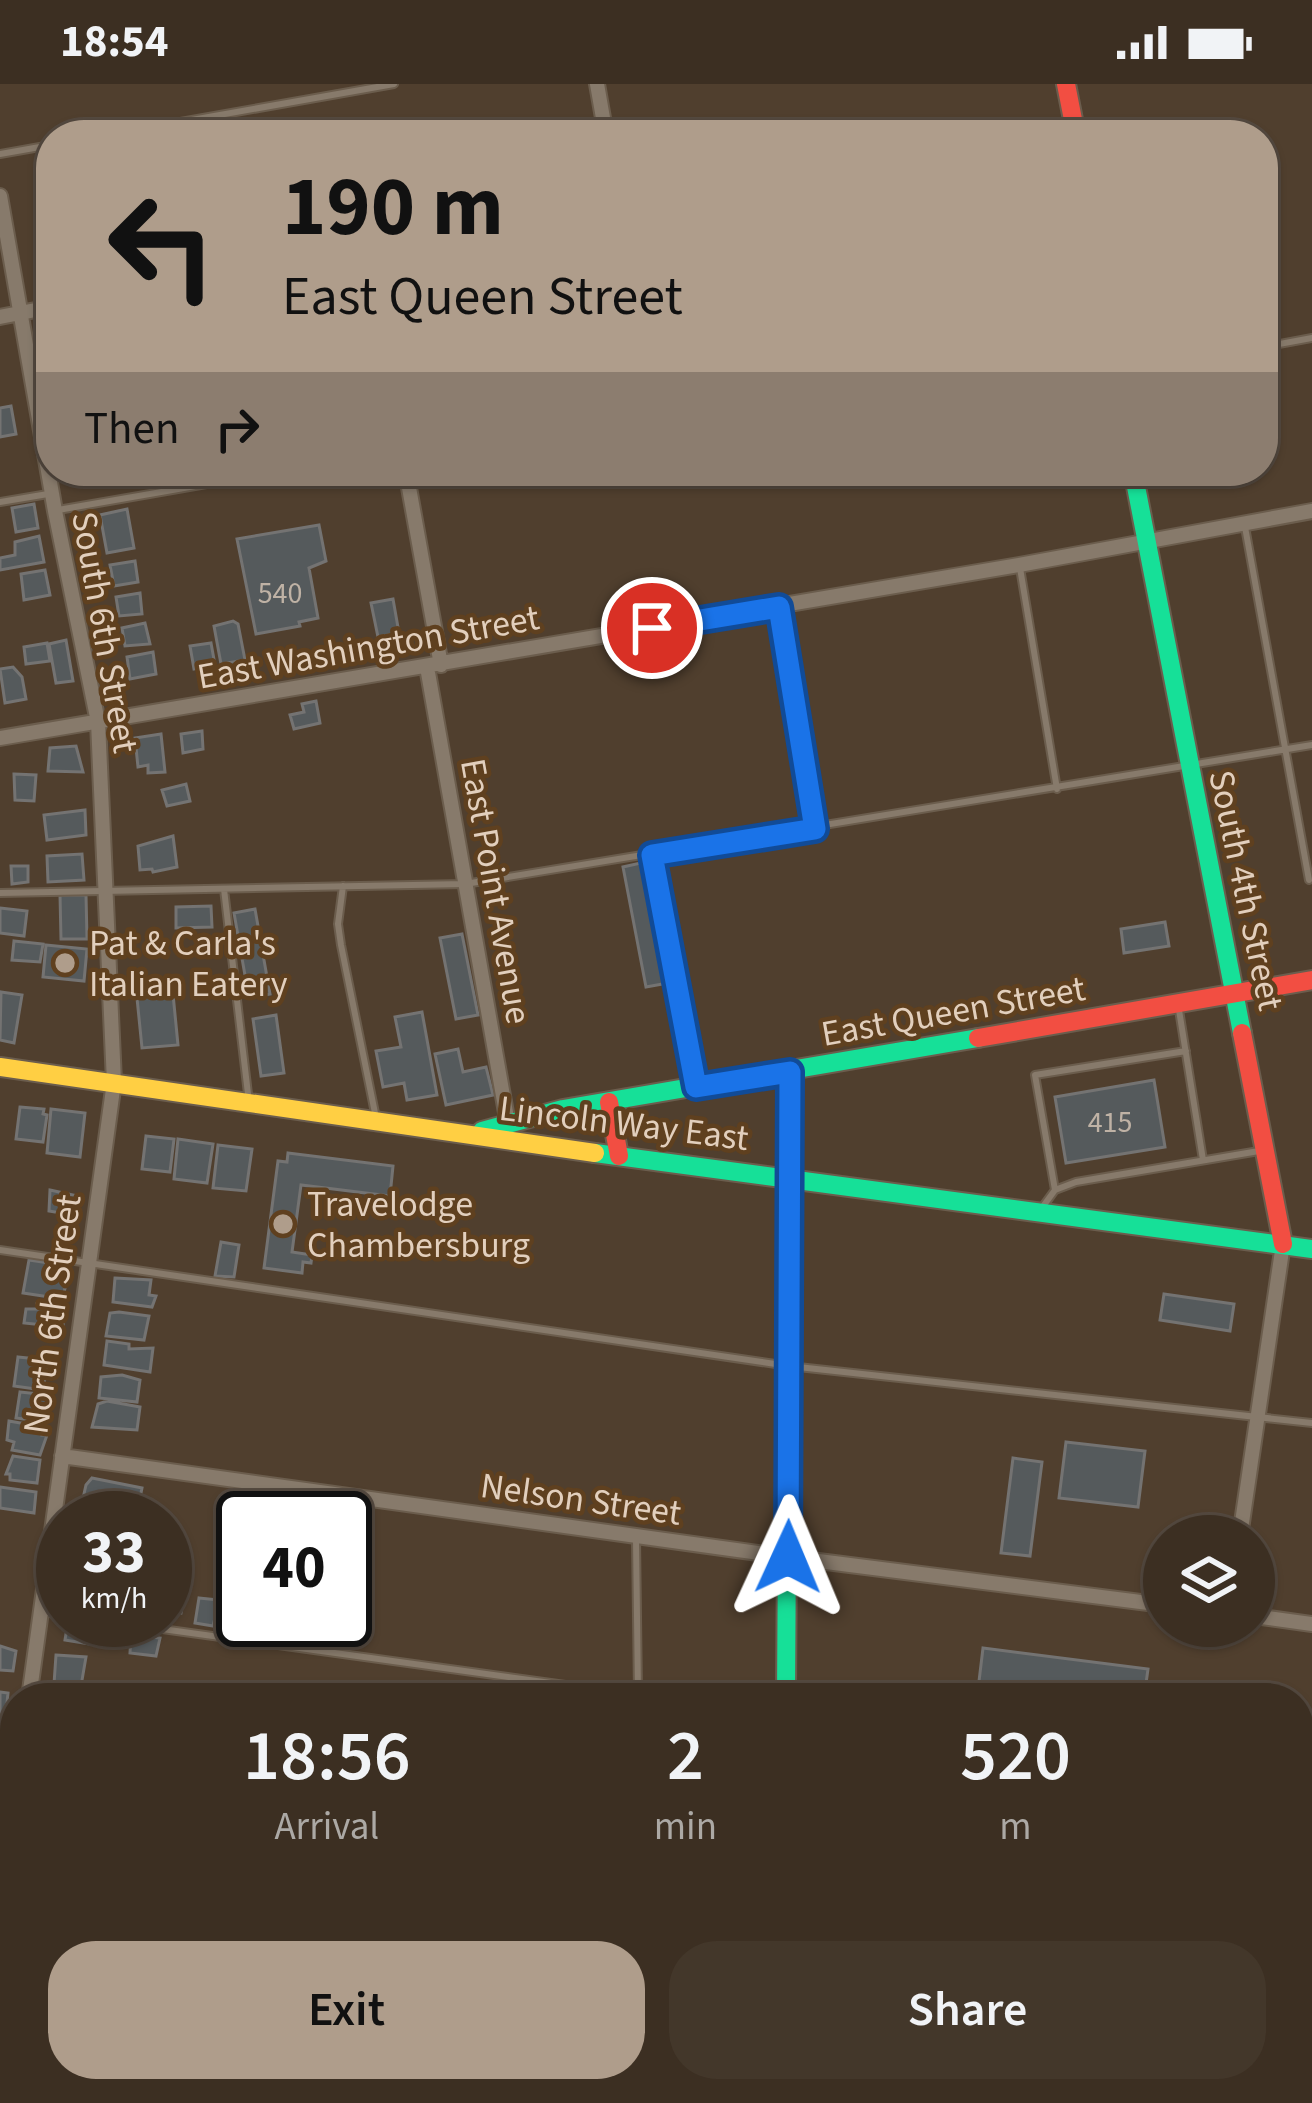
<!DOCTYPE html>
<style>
body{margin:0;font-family:"Source Sans 3",sans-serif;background:#43372a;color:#f1f3f6;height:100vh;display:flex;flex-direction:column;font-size:45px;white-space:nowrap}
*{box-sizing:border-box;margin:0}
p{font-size:39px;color:#aca9a5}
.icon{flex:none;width:66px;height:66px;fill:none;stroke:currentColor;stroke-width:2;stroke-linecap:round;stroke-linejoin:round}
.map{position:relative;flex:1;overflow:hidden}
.drawer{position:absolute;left:0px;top:1599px;width:1314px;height:420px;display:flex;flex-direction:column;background:#3c2f22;border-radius:48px 48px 0 0;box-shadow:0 3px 9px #0004,0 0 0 3px #554a40}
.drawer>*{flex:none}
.guide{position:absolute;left:36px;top:36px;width:1242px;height:366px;border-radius:48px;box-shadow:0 3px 9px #0004,0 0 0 3px #554a40;background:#af9d8b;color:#111;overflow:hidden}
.buttons{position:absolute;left:1143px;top:1431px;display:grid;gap:24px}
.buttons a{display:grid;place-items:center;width:132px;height:132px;border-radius:50%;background:#3c2f22;box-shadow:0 3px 9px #0004,0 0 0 3px #554a40;font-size:60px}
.speed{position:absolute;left:36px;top:1407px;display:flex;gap:24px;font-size:60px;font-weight:700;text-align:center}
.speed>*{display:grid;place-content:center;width:156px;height:156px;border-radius:50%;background:#3c2f22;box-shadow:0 3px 9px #0004,0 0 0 3px #554a40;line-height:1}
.speed small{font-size:30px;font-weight:400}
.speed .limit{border:6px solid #111;border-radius:18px;background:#fff;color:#111}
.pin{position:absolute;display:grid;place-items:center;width:102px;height:102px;color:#fff;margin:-51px;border:6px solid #fff;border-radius:50%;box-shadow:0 3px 12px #0007}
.me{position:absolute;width:132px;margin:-66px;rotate:1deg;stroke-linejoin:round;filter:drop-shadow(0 0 9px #0008)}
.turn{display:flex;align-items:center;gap:42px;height:252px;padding:0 48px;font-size:54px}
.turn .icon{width:156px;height:156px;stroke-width:2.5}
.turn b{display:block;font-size:84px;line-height:102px}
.then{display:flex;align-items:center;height:114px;padding:0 48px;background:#0003;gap:24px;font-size:45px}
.eta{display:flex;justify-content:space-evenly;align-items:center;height:204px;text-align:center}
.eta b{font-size:72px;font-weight:600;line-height:84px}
.action{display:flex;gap:24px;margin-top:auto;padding:24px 48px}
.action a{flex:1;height:138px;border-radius:48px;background:#af9d8b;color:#111;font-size:48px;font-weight:600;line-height:138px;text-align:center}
.action a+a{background:#43372a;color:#f1f3f6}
.status{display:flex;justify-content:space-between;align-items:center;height:84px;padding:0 60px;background:#3c2f22;direction:ltr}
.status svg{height:33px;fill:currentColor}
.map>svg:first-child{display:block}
.building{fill:#555a5c;stroke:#747372;stroke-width:3}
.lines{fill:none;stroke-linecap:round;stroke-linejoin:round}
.lane-casing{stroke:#6b5d4d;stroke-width:10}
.street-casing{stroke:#6b5d4d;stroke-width:18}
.fast-casing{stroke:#6b5d4d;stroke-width:22}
.slow-casing{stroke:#6b5d4d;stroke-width:22}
.jam-casing{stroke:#6b5d4d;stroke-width:22}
.lane{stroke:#877a6b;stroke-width:6}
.street{stroke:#877a6b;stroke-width:14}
.fast{stroke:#16e098;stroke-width:18}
.slow{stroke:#ffcf43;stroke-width:18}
.jam{stroke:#f24e42;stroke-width:18}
.route-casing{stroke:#114b97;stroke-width:30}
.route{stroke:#1a73e8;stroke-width:21}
.poi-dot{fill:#af9d8b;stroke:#5f401f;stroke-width:4.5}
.labels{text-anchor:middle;stroke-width:9;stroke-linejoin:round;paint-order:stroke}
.number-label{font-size:30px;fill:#bfb2a5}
.street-label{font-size:36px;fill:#e2cfbd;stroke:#5f401f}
.poi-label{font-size:36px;fill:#e2cfbd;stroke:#5f401f;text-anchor:start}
</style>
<div class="status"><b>18:54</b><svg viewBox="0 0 49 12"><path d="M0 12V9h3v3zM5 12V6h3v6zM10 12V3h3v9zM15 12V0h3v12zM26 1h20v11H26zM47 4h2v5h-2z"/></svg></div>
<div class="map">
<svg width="1312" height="2019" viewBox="0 0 1312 2019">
<rect width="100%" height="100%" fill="#503f2e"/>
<path class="building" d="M11,322L16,350L0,353V324Z
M34,420L38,444L16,448L12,424Z
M127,425L134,464L107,469L100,431Z
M319,441L326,477L309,484L318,534L299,538L300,542L256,550L237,455Z
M39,452L44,478L0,486V474L15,471V458Z
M135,477L138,498L114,502L110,481Z
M45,486L50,511L24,516L21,490Z
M140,509L142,530L119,532L116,513Z
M393,515L399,549L378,553L371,519Z
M233,537L238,540L245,576L221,580L214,542Z
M145,539L150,560L125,562L122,544Z
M66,556L73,597L56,599L49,560Z
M47,559L50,577L26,580L24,563Z
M211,559L215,581L194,585L190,562Z
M153,568L156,590L130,595L127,573Z
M13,583L22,593L26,615L5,619L0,585Z
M316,617L320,639L294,645L290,631L304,628L302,620Z
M202,647L203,665L183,669L181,650Z
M161,650L165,688L148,689V681L138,683L135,654Z
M76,662L83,688L48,687L50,664Z
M14,690L36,691L34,717L15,716Z
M186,700L190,717L167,722L162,706Z
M85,726L86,751L47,756L44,731Z
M173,752L177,783L153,788L152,785L140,786L138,762Z
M82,770L84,796L48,798L47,772Z
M645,778L668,899L646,903L623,783Z
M11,782H28V798L12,800Z
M60,811H86L87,855H61Z
M211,822L212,843L176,844V823Z
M0,824L27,827L24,852L0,849Z
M255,825L270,910L249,914L234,829Z
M1165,838L1169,862L1124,869L1121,845Z
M462,850L478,931L456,935L440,854Z
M14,857L43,860L40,878L12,876Z
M46,861L87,865L84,897L43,893Z
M1,908L22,911L14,959L0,956Z
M173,910L178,961L142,964L137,914Z
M422,928L437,1011L407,1016L404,999L383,1003L376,967L401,963L395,933Z
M276,931L284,989L261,992L253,935Z
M458,965L463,988L486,983L493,1011L446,1021L435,970Z
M1154,996L1165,1063L1066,1079L1055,1013Z
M20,1023L44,1025L43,1030L47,1031L43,1058L16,1055Z
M51,1025L85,1029L80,1073L47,1069Z
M146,1052L174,1055L170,1088L142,1085Z
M178,1055L213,1060L207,1099L174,1095Z
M218,1061L252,1065L246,1107L213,1104Z
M288,1069L393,1082L390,1112L301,1101L292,1168L312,1171L311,1179L303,1178L302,1189L264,1184L278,1077L287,1078Z
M50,1106L78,1112L70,1137L61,1136V1129L49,1127Z
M221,1158L239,1161L234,1193L215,1192Z
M29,1176L69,1182L63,1215L23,1209Z
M115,1194L151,1196L149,1211L156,1212L152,1223L113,1218Z
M1164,1210L1234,1220L1230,1247L1160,1236Z
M37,1220H49L48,1227L64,1228L63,1243L24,1239L26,1225H38Z
M119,1228L149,1232L144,1256L106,1252L110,1229Z
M107,1257L129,1260V1265L153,1264L150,1288L104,1281Z
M18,1273L48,1276L43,1306L14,1302Z
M122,1291L140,1296L137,1318L99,1314L101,1293Z
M20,1308L49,1311L46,1338L16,1334Z
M107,1317L140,1323L137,1346L92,1343L98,1320Z
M9,1337L43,1343L42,1351H47L40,1371L12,1366L14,1358L7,1356Z
M1066,1358L1145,1367L1138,1423L1059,1414Z
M13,1372L40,1376L37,1399L10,1396V1390H6Z
M1013,1374L1042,1378L1030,1472L1001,1469Z
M92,1394L142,1404L136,1434L80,1428L86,1401Z
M0,1403L36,1408L34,1429L0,1424Z
M84,1429L136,1434H83Z
M165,1505L185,1508L181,1529L165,1527Z
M199,1514L219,1516L213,1542L195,1539Z
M68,1537L105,1542L102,1562L65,1556Z
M131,1551L160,1554L156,1572L130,1569Z
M0,1562L16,1567L13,1587L0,1586Z
M983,1564L1148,1585L1144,1614H977Z
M56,1571L86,1573L81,1602L54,1600Z
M0,1608L8,1609L4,1648L0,1647Z"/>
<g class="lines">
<g class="lane-casing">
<path id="lane" d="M107,51L394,0
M0,70L51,61
M1263,263L1312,254
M0,418L48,410
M58,426L282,387
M1245,443L1309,796
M1020,484L1057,705
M779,524L815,745
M652,771L695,997
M343,802L338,840L341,861L376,1034
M224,805L248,1010
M0,809L465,800L1312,661
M1179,926L1203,1076
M1055,1106L1035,991L1186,967
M1044,1121L1055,1106L1076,1098L1259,1067
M0,1166L789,1282L1312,1339
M636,1455L638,1610
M43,1528L63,1531
M97,1536L638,1611
M634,2004V2019
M1196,2004L1228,2009L1259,2004
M163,2019L164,2004"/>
</g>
<g class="street-casing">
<path id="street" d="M597,0L606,51
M1052,51L1075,47
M0,112L55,427L98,638L114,998L29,1614
M0,233L51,223
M406,387L441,581
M427,583L508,1040
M0,654L1019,481L1312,427
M62,1372L787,1473L1164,1521
M1240,1452L1283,1160
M1254,1532L1312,1540
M0,1830L15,1722"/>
</g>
<g class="fast-casing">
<path id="fast" d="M1133,387L1242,949
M482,1047L563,1025L978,954
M595,1069L1312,1165
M786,1614L790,988
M0,1680L15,1683"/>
</g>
<g class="slow-casing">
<path id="slow" d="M0,983L595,1069"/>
</g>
<g class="jam-casing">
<path id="jam" d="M1066,0L1076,51
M1242,949L1283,1160
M978,954L1312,896
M609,1018L619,1072
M1299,1858L1312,1860
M783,2004V2019"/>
</g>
<use href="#lane" class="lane"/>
<use href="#street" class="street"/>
<use href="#fast" class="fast"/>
<use href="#slow" class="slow"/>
<use href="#jam" class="jam"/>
</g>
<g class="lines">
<g class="route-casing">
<path id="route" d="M652,544L779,523L815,745L652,771L696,1003L790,988L788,1473"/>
</g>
<use href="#route" class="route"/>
</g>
<g class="poi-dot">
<circle cx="65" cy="879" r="12"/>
<circle cx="283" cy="1140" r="12"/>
</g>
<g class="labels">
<g class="number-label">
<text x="280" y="519">540</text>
<text x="1110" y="1048">415</text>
</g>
<g class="street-label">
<text transform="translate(106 548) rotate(80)" y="13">South 6th Street</text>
<text transform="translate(368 562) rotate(-10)" y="13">East Washington Street</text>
<text transform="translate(1247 806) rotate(78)" y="13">South 4th Street</text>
<text transform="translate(497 807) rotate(80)" y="13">East Point Avenue</text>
<text transform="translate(953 926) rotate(-10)" y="13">East Queen Street</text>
<text transform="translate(624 1038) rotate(7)" y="13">Lincoln Way East</text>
<text transform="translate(51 1230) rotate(-82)" y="13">North 6th Street</text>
<text transform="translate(581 1414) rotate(8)" y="13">Nelson Street</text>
</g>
<g class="poi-label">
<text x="89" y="871">Pat &amp; Carla's<tspan x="89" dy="41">Italian Eatery</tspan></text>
<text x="307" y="1132">Travelodge<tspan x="307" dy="41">Chambersburg</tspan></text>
</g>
</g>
</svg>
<div class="buttons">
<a><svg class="icon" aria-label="layers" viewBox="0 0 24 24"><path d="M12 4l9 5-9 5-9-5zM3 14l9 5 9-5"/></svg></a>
</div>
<div class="speed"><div>33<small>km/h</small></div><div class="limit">40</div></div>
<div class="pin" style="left:652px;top:544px;background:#d93025"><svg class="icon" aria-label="arrive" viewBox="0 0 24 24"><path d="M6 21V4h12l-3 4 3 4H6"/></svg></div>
<svg class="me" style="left:788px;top:1473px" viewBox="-20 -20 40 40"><path d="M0-17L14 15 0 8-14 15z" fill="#1a73e8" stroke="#fff" stroke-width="4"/></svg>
<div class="guide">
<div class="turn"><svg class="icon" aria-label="left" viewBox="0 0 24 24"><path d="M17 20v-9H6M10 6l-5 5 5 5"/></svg><div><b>190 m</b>East Queen Street</div></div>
<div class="then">Then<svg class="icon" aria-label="right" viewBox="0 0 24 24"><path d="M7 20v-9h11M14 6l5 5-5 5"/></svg></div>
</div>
<section class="drawer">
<div class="eta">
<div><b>18:56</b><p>Arrival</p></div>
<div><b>2</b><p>min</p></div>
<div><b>520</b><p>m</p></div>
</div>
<div class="action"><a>Exit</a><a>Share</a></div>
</section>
</div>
